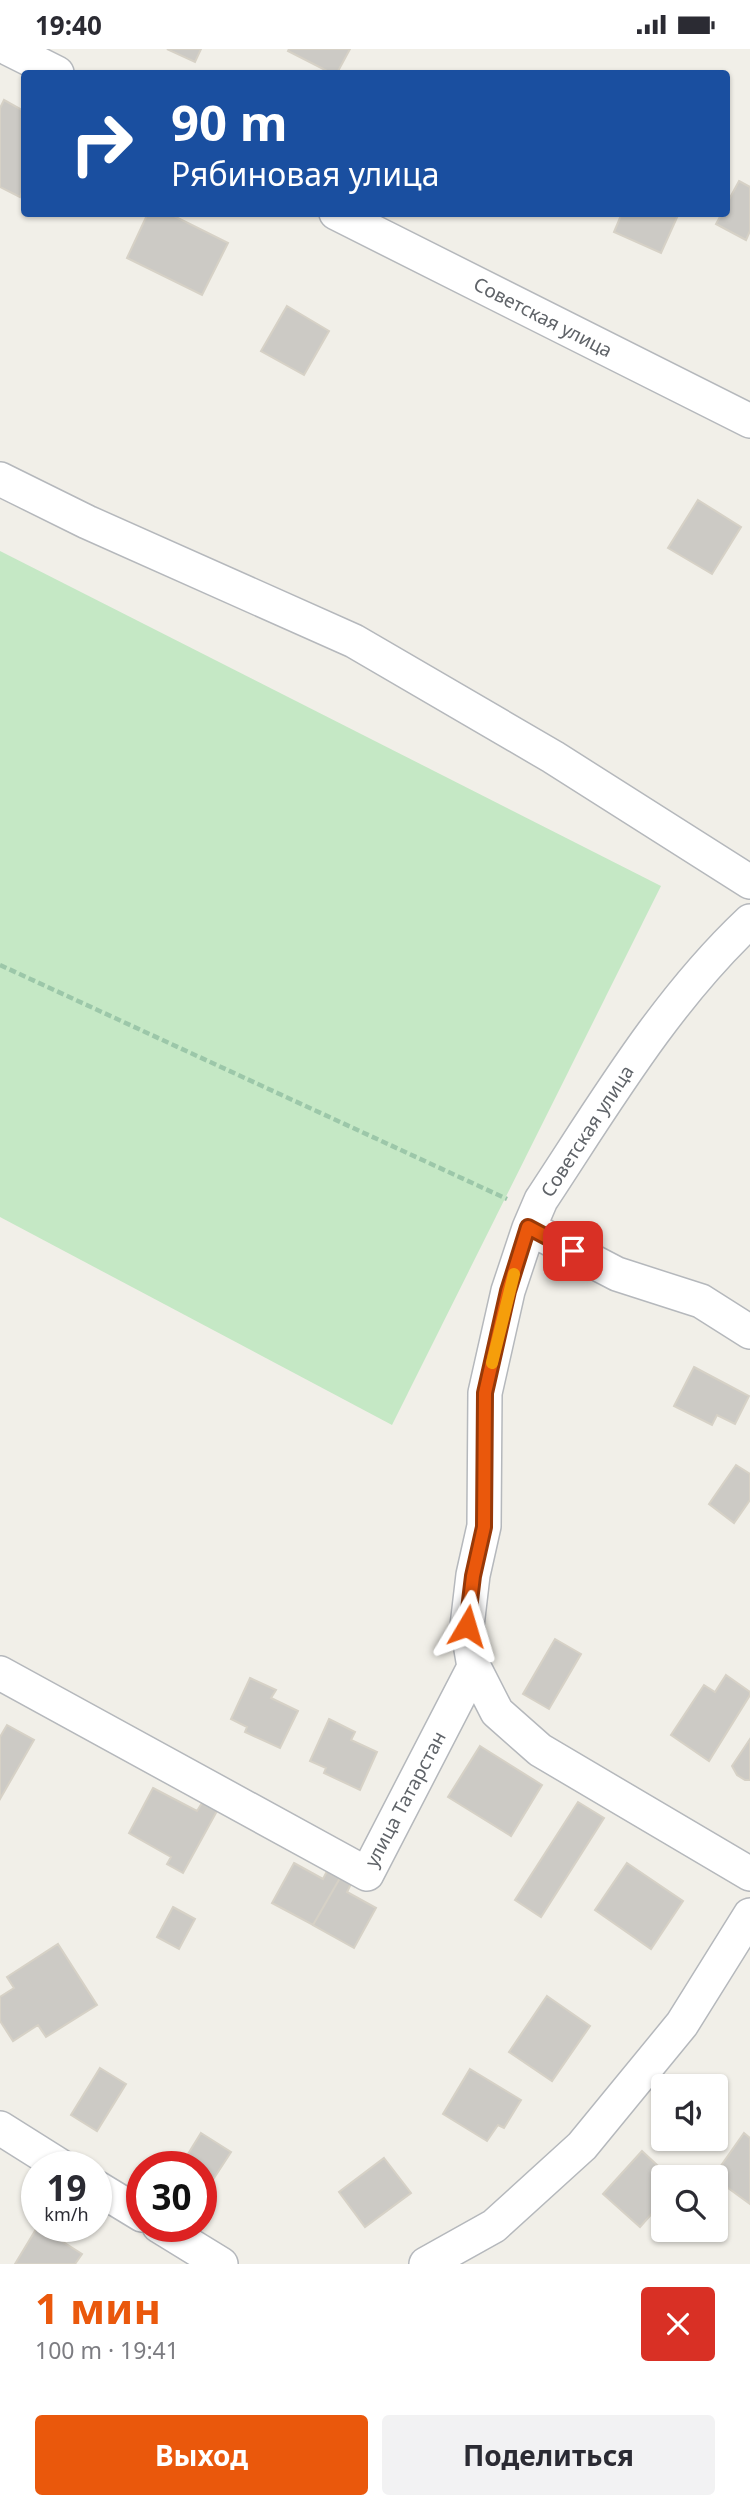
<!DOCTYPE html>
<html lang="ru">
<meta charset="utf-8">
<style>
body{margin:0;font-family:"Noto Sans",sans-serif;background:#f2f2f3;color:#2b2b33;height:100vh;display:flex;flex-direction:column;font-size:26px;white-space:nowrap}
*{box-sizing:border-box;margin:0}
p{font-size:23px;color:#7c7c81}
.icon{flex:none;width:38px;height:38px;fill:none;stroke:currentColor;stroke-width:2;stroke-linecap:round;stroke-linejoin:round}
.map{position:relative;height:2215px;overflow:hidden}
.side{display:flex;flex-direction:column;background:#fff;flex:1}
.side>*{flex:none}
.top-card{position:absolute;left:21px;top:21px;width:709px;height:147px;border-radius:7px;box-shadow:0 2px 5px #0004;background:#1a4fa0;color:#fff;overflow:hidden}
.tools{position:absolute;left:651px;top:2025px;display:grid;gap:14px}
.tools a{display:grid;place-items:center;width:77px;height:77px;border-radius:7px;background:#fff;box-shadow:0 2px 5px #0004;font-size:35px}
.speed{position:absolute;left:21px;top:2102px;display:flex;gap:14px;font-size:35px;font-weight:700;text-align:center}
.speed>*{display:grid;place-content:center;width:91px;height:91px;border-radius:50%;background:#fff;box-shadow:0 2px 5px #0004;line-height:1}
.speed small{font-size:18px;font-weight:400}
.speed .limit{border:10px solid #d22;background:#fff;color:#111}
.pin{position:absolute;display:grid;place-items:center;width:60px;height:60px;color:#fff;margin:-30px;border-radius:14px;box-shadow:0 4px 10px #0006}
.me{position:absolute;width:77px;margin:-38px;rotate:7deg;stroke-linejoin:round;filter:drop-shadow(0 0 5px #0008)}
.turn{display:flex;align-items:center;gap:24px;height:147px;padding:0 35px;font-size:32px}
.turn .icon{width:91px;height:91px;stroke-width:2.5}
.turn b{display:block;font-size:49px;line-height:60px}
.round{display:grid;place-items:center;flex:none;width:74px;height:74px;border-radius:7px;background:#f2f2f3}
.overview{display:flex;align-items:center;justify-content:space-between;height:119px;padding:0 35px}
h1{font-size:42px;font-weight:700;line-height:52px;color:#ea580c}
.primary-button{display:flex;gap:14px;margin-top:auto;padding:14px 35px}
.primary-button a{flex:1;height:80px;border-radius:7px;background:#ea580c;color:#fff;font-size:28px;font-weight:700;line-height:80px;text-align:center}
.primary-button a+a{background:#f2f2f3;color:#2b2b33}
.status{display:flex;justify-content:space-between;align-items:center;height:49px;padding:0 35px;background:#fff;direction:ltr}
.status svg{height:19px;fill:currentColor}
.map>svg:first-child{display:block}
.green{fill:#c5e8c5}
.building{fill:#cccac5;stroke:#d6d1c6;stroke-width:2}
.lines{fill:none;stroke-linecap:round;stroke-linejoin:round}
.street-casing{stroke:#b5b8bc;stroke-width:36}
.path{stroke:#9cc7a9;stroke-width:4.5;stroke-dasharray:7 3.5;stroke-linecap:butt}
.street{stroke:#fff;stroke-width:33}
.route-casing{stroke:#983908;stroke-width:18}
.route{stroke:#ea580c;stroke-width:12}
.slow{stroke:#f59e0b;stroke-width:12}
.labels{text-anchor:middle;stroke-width:7;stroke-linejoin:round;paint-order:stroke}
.street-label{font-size:19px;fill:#5f6368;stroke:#fff}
</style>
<div class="status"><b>19:40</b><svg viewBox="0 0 49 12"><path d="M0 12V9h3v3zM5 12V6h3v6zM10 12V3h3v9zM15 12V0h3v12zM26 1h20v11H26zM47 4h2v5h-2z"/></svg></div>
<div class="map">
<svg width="750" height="2215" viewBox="0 0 750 2215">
<rect width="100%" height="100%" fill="#f1efe8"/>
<path class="green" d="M0,502L661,837L392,1376L0,1168Z"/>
<path class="building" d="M167,0H201L195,13Z
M289,0H350L337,24H331L288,2Z
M4,51L24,62V138L20,148L0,138V59Z
M739,132L750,138V182L746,191L716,175L722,164H726V156Z
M148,164H168L228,194L202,246L127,209Z
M622,164H679L661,204L614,183Z
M287,257L329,282L304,326L261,302Z
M698,451L741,478L712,525L668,499Z
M694,1318L749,1347L735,1375L717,1366L712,1376L674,1357Z
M736,1416L750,1425V1451L734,1474L709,1455Z
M555,1590L581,1605L549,1660L523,1645Z
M726,1626L750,1643V1646L709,1712L671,1686L704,1636L715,1643Z
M250,1629L276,1641L271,1649L298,1662L280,1699L245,1683L247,1678L231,1670Z
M329,1670L355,1683L351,1691L377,1703L360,1741L324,1724L326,1719L310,1712Z
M7,1676L34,1691L0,1750V1688Z
M750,1690V1731H745L737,1726L732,1717Z
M480,1697L542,1736L511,1787L448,1748Z
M153,1739L197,1762L202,1754L217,1762L183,1824L167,1815L171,1808L129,1784Z
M578,1753L604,1769L541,1868L515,1851Z
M294,1814L323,1830L327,1822L340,1829L313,1876L272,1854Z
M627,1814L683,1852L651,1900L595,1861Z
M340,1829L351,1835L347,1843L376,1859L354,1899L313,1876Z
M173,1858L195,1870L179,1900L157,1888Z
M58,1895L97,1956L46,1988L38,1976L13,1992L0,1972V1948L14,1939L7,1928Z
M547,1947L590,1977L552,2032L509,2003Z
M100,2019L126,2035L97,2082L71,2066Z
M470,2020L521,2051L504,2079L498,2076L487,2092L443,2065Z
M201,2084L231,2103L201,2149V2118H180Z
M744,2084L750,2089V2155L713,2128Z
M642,2102L670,2128H663V2152L640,2178L603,2145Z
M384,2109L411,2144L365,2178L339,2143Z
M38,2177L82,2205L75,2215H15Z"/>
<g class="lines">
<g class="street-casing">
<path id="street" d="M9,0L57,24
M336,164L750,372
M0,430L87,473L354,592L553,708L750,833
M529,1179L617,1225L701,1252L750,1283
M474,1618L467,1577L473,1526L484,1477L485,1344L508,1242L529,1179L541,1151C605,1054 665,952 750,872
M0,1624L367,1825L474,1618L497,1663L540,1701L750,1825
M0,2079L62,2118
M96,2138L142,2166
M159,2177L221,2215
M426,2215L494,2177L582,2097L682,1975L750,1866"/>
</g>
<path class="path" d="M0,916L507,1150"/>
<use href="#street" class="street"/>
</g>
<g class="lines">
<g class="route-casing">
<path id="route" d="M467,1577L473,1527L484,1478L485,1344L508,1242L528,1178L573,1202"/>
</g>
<use href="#route" class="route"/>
<path class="slow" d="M492,1314L514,1225"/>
</g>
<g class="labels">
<g class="street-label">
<text transform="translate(543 268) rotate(27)" y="7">Советская улица</text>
<text transform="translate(587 1082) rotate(-57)" y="7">Советская улица</text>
<text transform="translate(405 1750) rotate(-62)" y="7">улица Татарстан</text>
</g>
</g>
</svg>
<div class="tools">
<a><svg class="icon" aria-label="sound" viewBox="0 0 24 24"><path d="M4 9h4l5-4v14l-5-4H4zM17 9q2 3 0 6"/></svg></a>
<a><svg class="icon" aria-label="search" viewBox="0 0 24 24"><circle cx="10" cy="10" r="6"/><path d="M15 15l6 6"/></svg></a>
</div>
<div class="speed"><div>19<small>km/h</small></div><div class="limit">30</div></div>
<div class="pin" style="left:573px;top:1202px;background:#d93025"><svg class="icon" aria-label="arrive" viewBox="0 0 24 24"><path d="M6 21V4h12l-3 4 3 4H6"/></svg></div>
<svg class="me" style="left:467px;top:1577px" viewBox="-20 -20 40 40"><path d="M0-17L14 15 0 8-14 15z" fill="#ea580c" stroke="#fff" stroke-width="4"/></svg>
<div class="top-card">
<div class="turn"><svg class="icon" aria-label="right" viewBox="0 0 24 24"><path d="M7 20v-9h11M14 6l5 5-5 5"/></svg><div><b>90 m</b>Рябиновая улица</div></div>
</div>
</div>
<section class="side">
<div class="overview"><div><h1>1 мин</h1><p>100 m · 19:41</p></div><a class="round" style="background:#d93025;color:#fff"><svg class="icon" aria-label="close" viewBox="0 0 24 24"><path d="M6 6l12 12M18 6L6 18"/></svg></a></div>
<div class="primary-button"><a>Выход</a><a>Поделиться</a></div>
</section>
